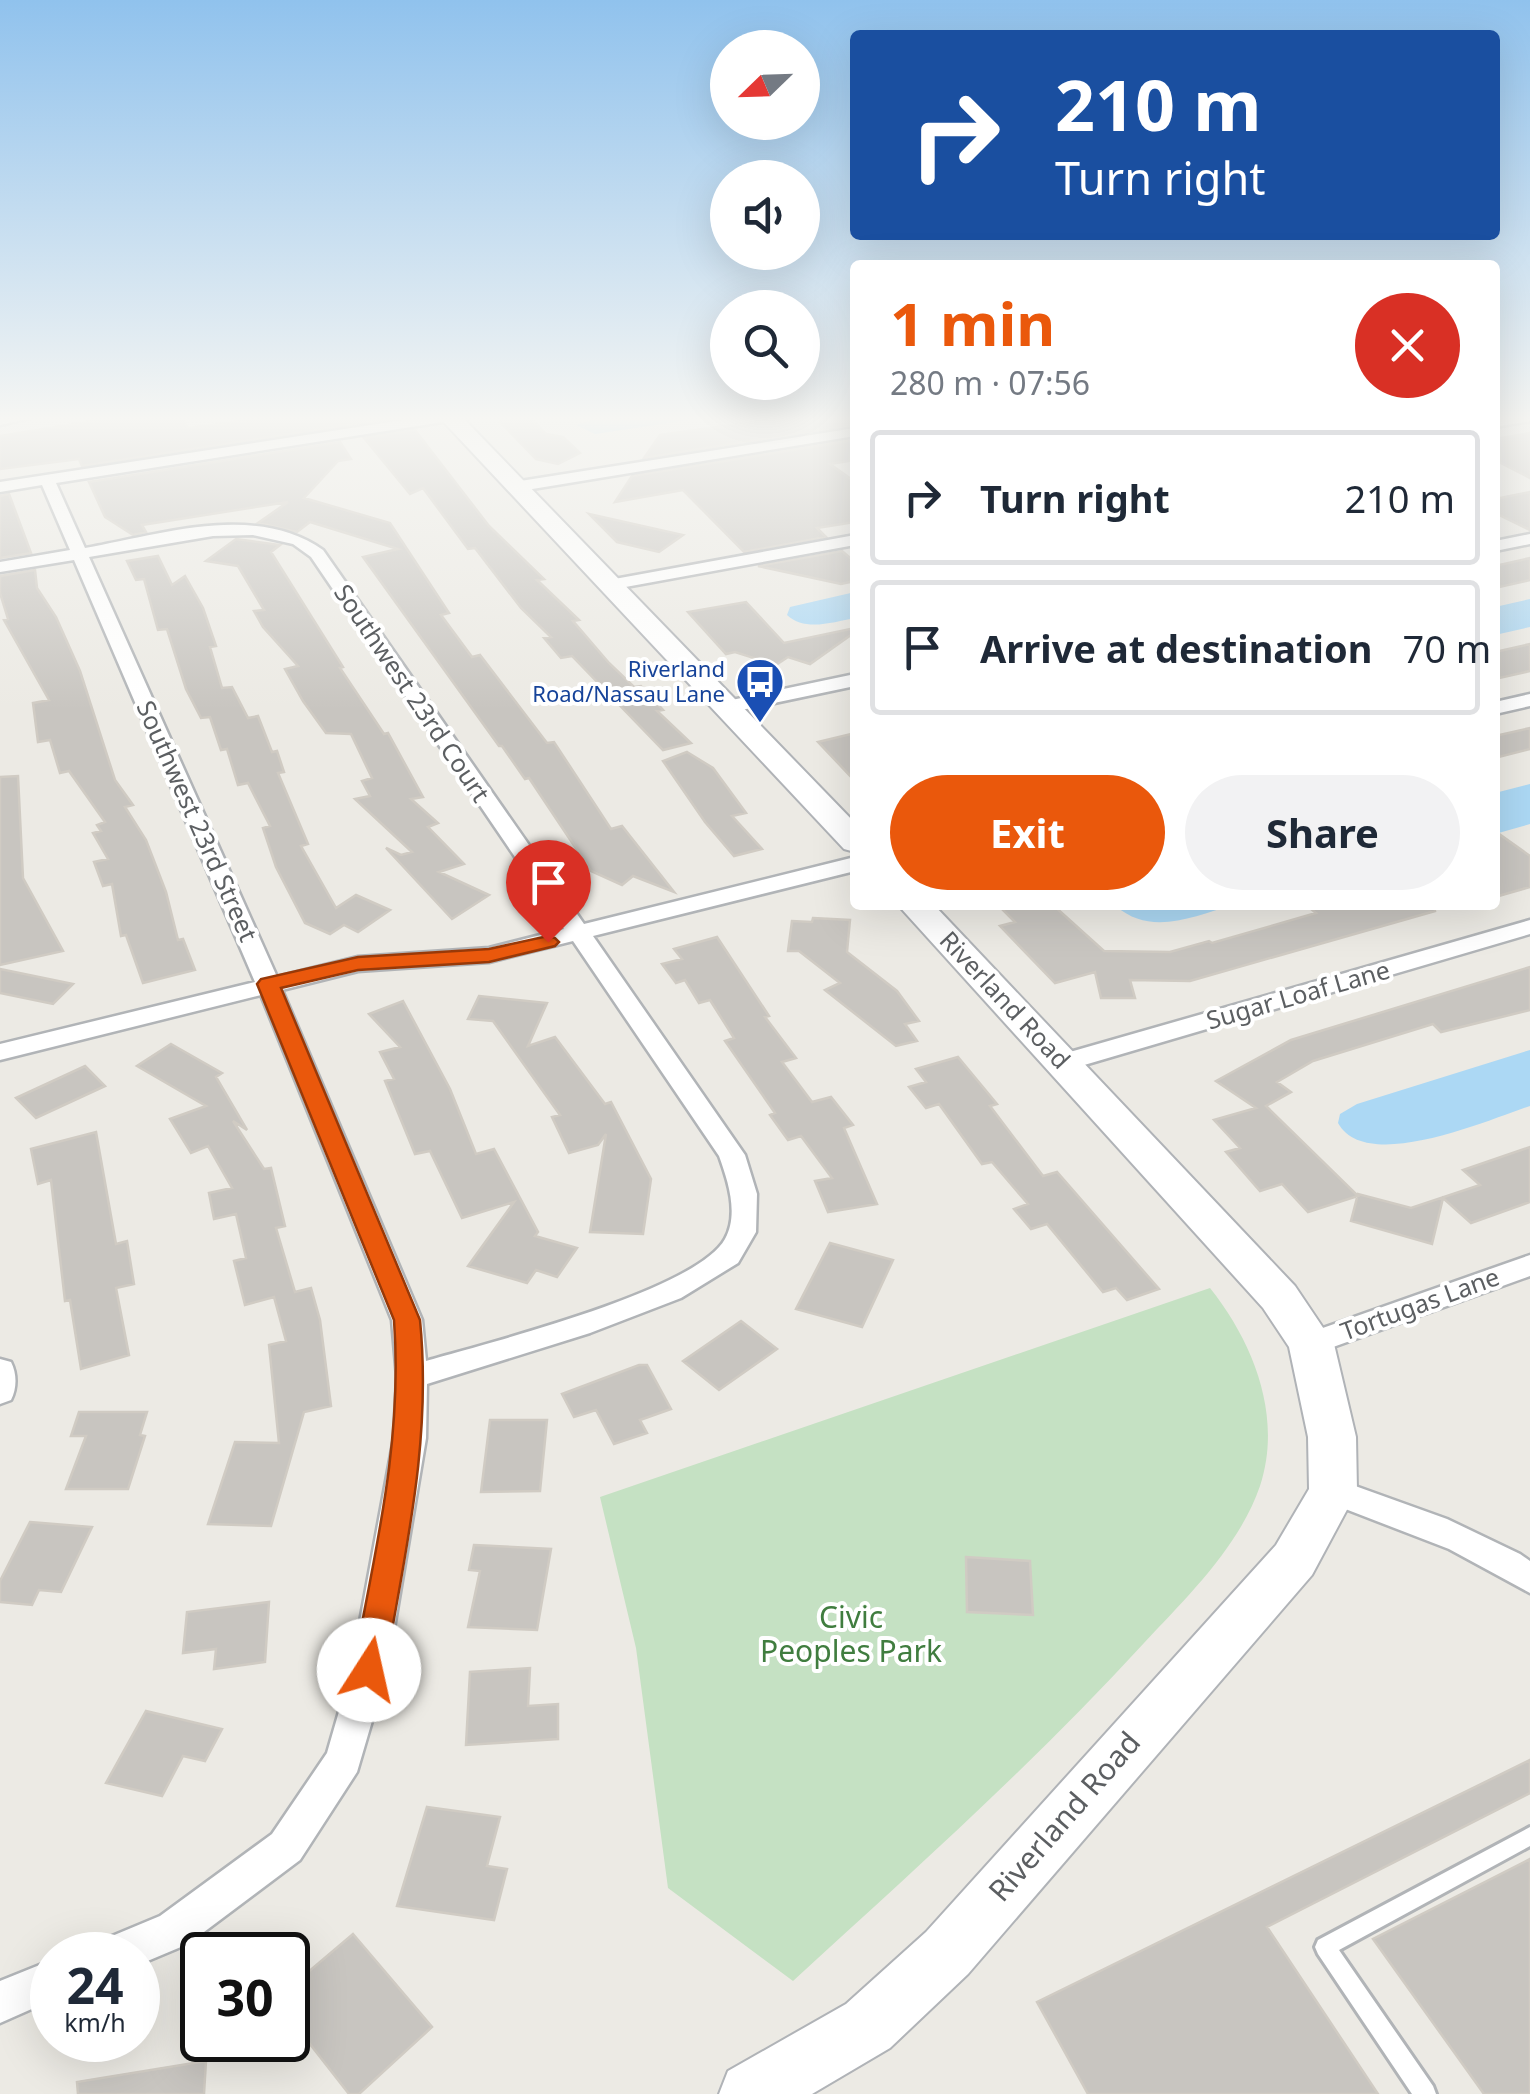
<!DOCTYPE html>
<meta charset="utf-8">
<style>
body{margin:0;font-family:"Noto Sans",sans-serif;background:#f2f2f3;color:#1f2937;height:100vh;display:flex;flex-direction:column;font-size:38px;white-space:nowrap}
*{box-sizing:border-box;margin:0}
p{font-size:32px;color:#747a83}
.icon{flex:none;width:55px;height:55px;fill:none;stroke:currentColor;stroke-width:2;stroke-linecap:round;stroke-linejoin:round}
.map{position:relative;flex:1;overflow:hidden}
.sheet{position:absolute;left:850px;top:260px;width:650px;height:650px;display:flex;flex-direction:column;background:#fff;border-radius:10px;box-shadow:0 10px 40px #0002}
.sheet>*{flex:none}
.top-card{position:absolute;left:850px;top:30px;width:650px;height:210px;border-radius:10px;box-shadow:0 10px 40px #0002;background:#1a4fa0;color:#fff;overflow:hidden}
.needle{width:65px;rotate:247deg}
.controls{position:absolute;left:710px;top:30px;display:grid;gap:20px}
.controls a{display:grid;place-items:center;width:110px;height:110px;border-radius:50%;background:#fff;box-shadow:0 10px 40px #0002;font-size:50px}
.speed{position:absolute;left:30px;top:1932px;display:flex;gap:20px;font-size:50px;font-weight:700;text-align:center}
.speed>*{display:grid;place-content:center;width:130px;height:130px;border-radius:50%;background:#fff;box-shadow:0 10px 40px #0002;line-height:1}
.speed small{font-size:25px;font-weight:400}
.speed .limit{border:5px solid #111;border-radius:15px;background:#fff;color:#111}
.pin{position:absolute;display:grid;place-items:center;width:85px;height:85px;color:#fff;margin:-102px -42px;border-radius:50% 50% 50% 0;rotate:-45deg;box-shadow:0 0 10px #0007}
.pin .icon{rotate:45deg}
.me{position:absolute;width:110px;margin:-55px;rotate:10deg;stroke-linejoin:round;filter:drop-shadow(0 0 8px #0008)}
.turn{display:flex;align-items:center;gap:35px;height:210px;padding:0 40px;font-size:45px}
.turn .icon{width:130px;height:130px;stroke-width:2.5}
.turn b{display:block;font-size:70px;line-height:85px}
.round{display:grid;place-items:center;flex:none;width:105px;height:105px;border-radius:52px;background:#f2f2f3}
.summary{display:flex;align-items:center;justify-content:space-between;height:170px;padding:0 40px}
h1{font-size:60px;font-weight:700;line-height:75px;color:#ea580c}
.button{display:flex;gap:20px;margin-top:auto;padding:20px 40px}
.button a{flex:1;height:115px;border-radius:60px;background:#ea580c;color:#fff;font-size:40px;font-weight:700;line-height:115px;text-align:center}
.button a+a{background:#f2f2f3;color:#1f2937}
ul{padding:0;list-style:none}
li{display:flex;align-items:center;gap:30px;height:135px;margin:0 20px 15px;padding:0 20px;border:5px solid #e0e1e3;border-radius:10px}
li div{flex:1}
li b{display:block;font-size:38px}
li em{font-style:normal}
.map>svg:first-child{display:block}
.green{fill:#c5e1c3}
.water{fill:#acd8f4}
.building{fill:#c8c5c0;stroke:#d0cbc3;stroke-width:2.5}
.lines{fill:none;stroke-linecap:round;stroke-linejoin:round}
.lane-casing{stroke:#b1b4b7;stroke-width:6}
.street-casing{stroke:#b1b4b7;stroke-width:5}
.secondary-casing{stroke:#b0b3b7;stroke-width:4}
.lane{fill:#fff;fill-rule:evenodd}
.street{fill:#fff;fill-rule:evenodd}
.secondary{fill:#fff;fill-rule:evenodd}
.route{fill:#ea580c;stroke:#983908;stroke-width:2.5}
.labels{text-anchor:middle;stroke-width:8;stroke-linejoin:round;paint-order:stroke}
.far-transit-label{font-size:22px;fill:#164399;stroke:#fff;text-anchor:end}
.street-label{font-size:25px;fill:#5c5f62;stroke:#fff}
.near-park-label{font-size:30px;fill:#407d3f;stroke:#fff}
.near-street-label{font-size:30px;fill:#5c5f62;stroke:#fff}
</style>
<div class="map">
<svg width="1530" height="2094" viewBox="0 0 1530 2094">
<rect width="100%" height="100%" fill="#eceae4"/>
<path class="green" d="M1210,1288C1253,1342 1283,1416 1260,1486C1239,1547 1187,1597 1144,1643C1034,1763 913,1871 793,1981L668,1888L636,1648L600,1497Z"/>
<path class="water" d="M602,417H709L595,434L576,425Z
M855,592V618C833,622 805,632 787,615L790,607Z
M1530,599V627L1495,635V607Z
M1530,784V824L1495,834V793Z
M1233,905C1194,916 1151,937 1116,906Z
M1530,1050V1106C1488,1120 1366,1174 1338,1123L1340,1114L1357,1104Z"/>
<path class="building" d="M117,417H183L188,428L274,417H400L82,466L79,459L0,469V436Z
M789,417H855V424L644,458L660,435Z
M530,418L546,434L563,437L580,453L558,464L536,459L500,422Z
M415,430L489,526L544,579L537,580L579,620L573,621L609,663L634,687L641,686L663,710L657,711L691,743L663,750L572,656L561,658L544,638L551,637L521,608L475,548L468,549L423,488L410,494L364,438Z
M1530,433V478L1495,460V439Z
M855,440V460L830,464L855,482V522L817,528L826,537L744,552L683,490L615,502L632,476Z
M340,442L351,459L338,461L304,498L390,523L449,613L441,615L472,657L480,655L547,743L554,742L611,829L622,826L674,892L633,876L622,885L591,871L529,778L525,779L502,746H499L363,557L398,549L310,522L297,532L258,523L288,502L142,525L146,532L133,535L105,517L89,482Z
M1530,492V530L1495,513V499Z
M9,494L31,553L0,558V496Z
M589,514L683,535L659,552L617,542Z
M236,539L280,545L271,552L343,667L340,668L384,734L388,733L423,797L411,799L438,823L428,827L464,864L439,872L489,895L452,919L386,848L401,855L412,852L355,799L370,796L362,781L372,778L351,734L326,733L303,701L285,669L298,666L263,627L254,611L264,610L238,566L206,561Z
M842,551L855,562V581L841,584L758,566Z
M158,556L172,585L185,576L203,608L216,646L210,647L222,688L232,687L248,718L258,716L272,752L277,751L284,772L278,773L308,844L301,846L336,908L356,895L390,910L358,932L344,925L330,934L305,923L276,867L263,828L270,826L248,783L238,785L227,749L221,750L210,717L201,718L186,689L167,629L158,630L144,579L136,580L127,561Z
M1530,558V580L1495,588V566Z
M35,570L37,588L56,617L80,671L115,780L133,805L125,807L146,840L166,892L178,940L183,939L195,970L143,983L126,935L121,936L112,884L103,886L94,862L108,859L93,833L101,831L97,825L105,822L69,771L60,773L50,740L38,742L33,703L49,700L4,620L8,619L0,593V576Z
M746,602L784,643L855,628V632L810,664L788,657L776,665L735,652L726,654L688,612Z
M1530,644V671L1495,679V652Z
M1530,728V749L1495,758V736Z
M855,733V781L818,742Z
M687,752L713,768L746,813L732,816L762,849L734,856L705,822L663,761Z
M18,776L23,878L63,951L0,965V777Z
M1495,831L1530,856V887L1495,897Z
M998,905H1053L1104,951L1170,952L1209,941L1212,943L1316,913L1306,905H1434L1435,911L1190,981L1130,980L1135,998H1101L1095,972L1055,983L1000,926L1015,922Z
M813,918L850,920L847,952L897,991L919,1021L905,1024L917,1041L896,1046L825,990L840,983L799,951H788L792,921L812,922Z
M717,937L769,1016L765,1017L796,1058L782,1062L812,1102L831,1097L853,1125L844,1128L877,1204L828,1212L815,1181L832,1178L801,1136L788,1140L770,1115L775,1113L725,1041L734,1038L710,1000L699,1003L685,980L676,983L662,964L682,959L674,949Z
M1530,967V1010L1441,1032L1433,1024L1313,1061L1277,1082L1291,1092L1266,1106L1358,1196L1308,1212L1282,1184L1260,1191L1226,1152L1240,1148L1214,1120L1256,1108L1216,1081L1291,1040Z
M0,969L73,984L53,1004L0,993Z
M479,996L547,1003L528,1046L555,1037L605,1104L611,1102L651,1179L643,1234L590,1232L606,1134L598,1145L569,1153L552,1117L560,1115L493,1021L468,1019Z
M403,1001L450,1089L476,1154L494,1149L538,1232L535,1236L577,1248L557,1277L536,1270L527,1283L468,1266L514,1202L462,1218L430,1151L415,1154L385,1081L394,1079L380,1052L400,1047L369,1014Z
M171,1044L222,1073L216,1077L247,1130L233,1121L264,1169L271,1168L285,1226L276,1228L295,1292L311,1288L320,1320L331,1406L304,1412L271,1526L208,1524L235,1442L279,1443L269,1345L286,1341L274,1297L245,1305L234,1261L246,1258L236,1214L214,1219L209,1193L232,1188L208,1146L191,1153L170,1119L206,1106L137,1066Z
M958,1057L997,1104L990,1106L1043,1176L1057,1172L1159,1289L1127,1300L1116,1288L1103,1292L1047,1224L1031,1229L1014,1209L1028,1204L992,1162L982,1164L939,1104L926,1108L909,1087L926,1082L916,1069Z
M85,1066L105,1086L36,1118L16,1098Z
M96,1132L116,1244L127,1241L134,1284L116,1288L129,1355L81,1369L70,1300L65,1301L51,1180L38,1184L31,1149Z
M1530,1147V1202L1471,1223L1443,1198L1432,1244L1351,1221L1358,1194L1411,1208L1480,1185L1463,1170Z
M830,1243L893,1260L862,1327L796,1309Z
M741,1321L777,1349L719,1390L683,1361Z
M639,1365H647L671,1409L640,1420L647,1433L614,1444L596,1410L574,1417L562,1394Z
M79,1412H147L140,1435L145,1436L128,1489H66L86,1436H71Z
M490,1420H547L540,1491L481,1492Z
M30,1522L92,1527L61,1592L39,1590L32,1605L0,1602V1581Z
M474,1545L551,1549L537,1630L468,1627L480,1571L469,1570Z
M966,1557L1030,1561L1033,1615L967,1612Z
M269,1602L265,1662L214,1669L216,1649L183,1653L187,1612Z
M530,1668L528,1706L558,1704V1739L466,1745L470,1672Z
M146,1711L222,1729L205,1761L183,1756L162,1796L106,1783Z
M1530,1760V1793L1267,1927L1378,2094H1088L1037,2002Z
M427,1807L500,1817L487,1866L507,1869L494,1920L397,1906Z
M1530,1859V2094H1484L1373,1939Z
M353,1934L432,2027L359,2094H349L288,2016V1989Z
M206,2061L204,2094H78L77,2082Z"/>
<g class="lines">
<g class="lane-casing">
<path id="lane" d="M1530,1827V1846L1339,1950L1433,2086L1436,2094H1412L1318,1954L1315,1947L1318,1940Z"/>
</g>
<g class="street-casing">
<path id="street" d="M0,417H35L0,425Z
M423,417H456L449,421L56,483L85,548C160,535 255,502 323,550L584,924L855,857V871L593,936L745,1155L757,1194L756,1232L738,1263L681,1298L590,1333L427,1384L426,1438L387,1670L357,1772L300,1860L188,1944L138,1965V1955H94L100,1941L160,1916L272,1834L327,1753L351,1670L394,1438L397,1377L392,1320L261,995L0,1060V1044L255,982L74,560L0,572V562L70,550L42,485L0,492V482ZM253,535L293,544L311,557L564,929L489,948L358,957L277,977L89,557L213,536ZM573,941L719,1156C728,1181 739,1214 725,1239C696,1291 487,1343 426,1361L422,1320L282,990L358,971L489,962Z
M1530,417V421L1495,427V419Z
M855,428V436L514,492L506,487L514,482Z
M1530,534V544L1495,551V541Z
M855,535V545L609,590L600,585L609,580Z
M855,674V686L727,713L717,707L727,701Z
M1530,694V706L1495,714V702Z
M1530,920V934L1074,1068L1065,1070L1052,1062L1056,1056Z
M1530,1255V1276L1311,1355L1300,1352L1296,1344L1300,1336Z
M0,1359L11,1362C17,1374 17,1388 11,1400L0,1404Z
M1333,1478L1447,1519L1520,1554L1530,1561V1593L1449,1549L1322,1500L1317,1491L1322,1482Z
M52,1960V2000L0,2023V1981Z"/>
</g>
<g class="secondary-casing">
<path id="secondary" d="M439,417H462L855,823V852L844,849Z
M898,905H934L1295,1286L1334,1344L1356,1437L1357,1491L1312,1575L968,1974L890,2048L812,2094H719L728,2071L846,2004L926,1932L1276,1545L1309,1489L1308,1437L1289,1347L1263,1308Z"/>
</g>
<use href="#lane" class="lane"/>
<use href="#street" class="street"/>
<use href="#secondary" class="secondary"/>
</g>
<linearGradient id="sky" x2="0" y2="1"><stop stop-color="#90c2ed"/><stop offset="0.59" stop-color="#f6f6f3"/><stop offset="1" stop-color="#f6f6f3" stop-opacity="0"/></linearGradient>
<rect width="1530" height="710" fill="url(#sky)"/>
<path class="route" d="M548,936L555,938L559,942L555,946L489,962L358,970L281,988L420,1320C432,1442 405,1551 385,1670L380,1680L369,1684L358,1680L353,1670C375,1551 403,1442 394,1320L257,984L261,979L358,957L489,949Z"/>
<defs>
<g id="bus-pin" transform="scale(2.5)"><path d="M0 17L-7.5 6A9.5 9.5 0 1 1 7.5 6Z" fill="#1a4fb4" stroke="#fff"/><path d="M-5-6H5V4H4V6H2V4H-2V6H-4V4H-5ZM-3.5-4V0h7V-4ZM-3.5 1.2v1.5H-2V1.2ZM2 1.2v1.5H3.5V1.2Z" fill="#fff"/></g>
</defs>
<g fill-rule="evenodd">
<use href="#bus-pin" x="760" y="682"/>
</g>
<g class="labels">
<g class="far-transit-label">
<text x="725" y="677">Riverland<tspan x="725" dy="25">Road/Nassau Lane</tspan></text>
</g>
<g class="street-label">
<text transform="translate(412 693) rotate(56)" y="9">Southwest 23rd Court</text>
<text transform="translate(197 821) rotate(66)" y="9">Southwest 23rd Street</text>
<text transform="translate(1298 995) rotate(-16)" y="9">Sugar Loaf Lane</text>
<text transform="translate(1005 1000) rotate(47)" y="9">Riverland Road</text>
<text transform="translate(1420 1304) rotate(-20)" y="9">Tortugas Lane</text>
</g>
<g class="near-park-label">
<text x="851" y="1628">Civic<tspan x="851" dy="34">Peoples Park</tspan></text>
</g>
<g class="near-street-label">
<text transform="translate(1065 1817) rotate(-49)" y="10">Riverland Road</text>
</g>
</g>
</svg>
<div class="controls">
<a><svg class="needle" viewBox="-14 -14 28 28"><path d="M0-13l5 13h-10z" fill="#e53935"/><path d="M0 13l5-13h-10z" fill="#747a83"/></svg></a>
<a><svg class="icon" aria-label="sound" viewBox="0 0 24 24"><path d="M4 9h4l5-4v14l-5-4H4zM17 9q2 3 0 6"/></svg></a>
<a><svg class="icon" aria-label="search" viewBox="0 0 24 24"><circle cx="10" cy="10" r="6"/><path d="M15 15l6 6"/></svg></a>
</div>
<div class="speed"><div>24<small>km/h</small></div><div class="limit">30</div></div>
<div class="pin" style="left:548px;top:942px;background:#d93025"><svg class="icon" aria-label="arrive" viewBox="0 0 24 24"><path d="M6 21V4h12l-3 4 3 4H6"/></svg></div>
<svg class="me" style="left:369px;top:1670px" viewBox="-20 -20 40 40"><circle r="19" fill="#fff"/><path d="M0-13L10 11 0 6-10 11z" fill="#ea580c"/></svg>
<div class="top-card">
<div class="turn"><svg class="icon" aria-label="right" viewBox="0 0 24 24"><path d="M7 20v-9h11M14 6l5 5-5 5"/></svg><div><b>210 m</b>Turn right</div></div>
</div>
<section class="sheet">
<div class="summary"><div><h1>1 min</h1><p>280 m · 07:56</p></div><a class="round" style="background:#d93025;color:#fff"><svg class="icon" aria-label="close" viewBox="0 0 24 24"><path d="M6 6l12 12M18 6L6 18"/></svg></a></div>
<ul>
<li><svg class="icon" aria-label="right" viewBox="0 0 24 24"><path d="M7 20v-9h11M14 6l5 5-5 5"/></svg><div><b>Turn right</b></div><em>210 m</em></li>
<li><svg class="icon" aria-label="arrive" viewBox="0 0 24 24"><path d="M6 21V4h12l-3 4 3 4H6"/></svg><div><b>Arrive at destination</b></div><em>70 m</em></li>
</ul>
<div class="button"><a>Exit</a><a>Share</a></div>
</section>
</div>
